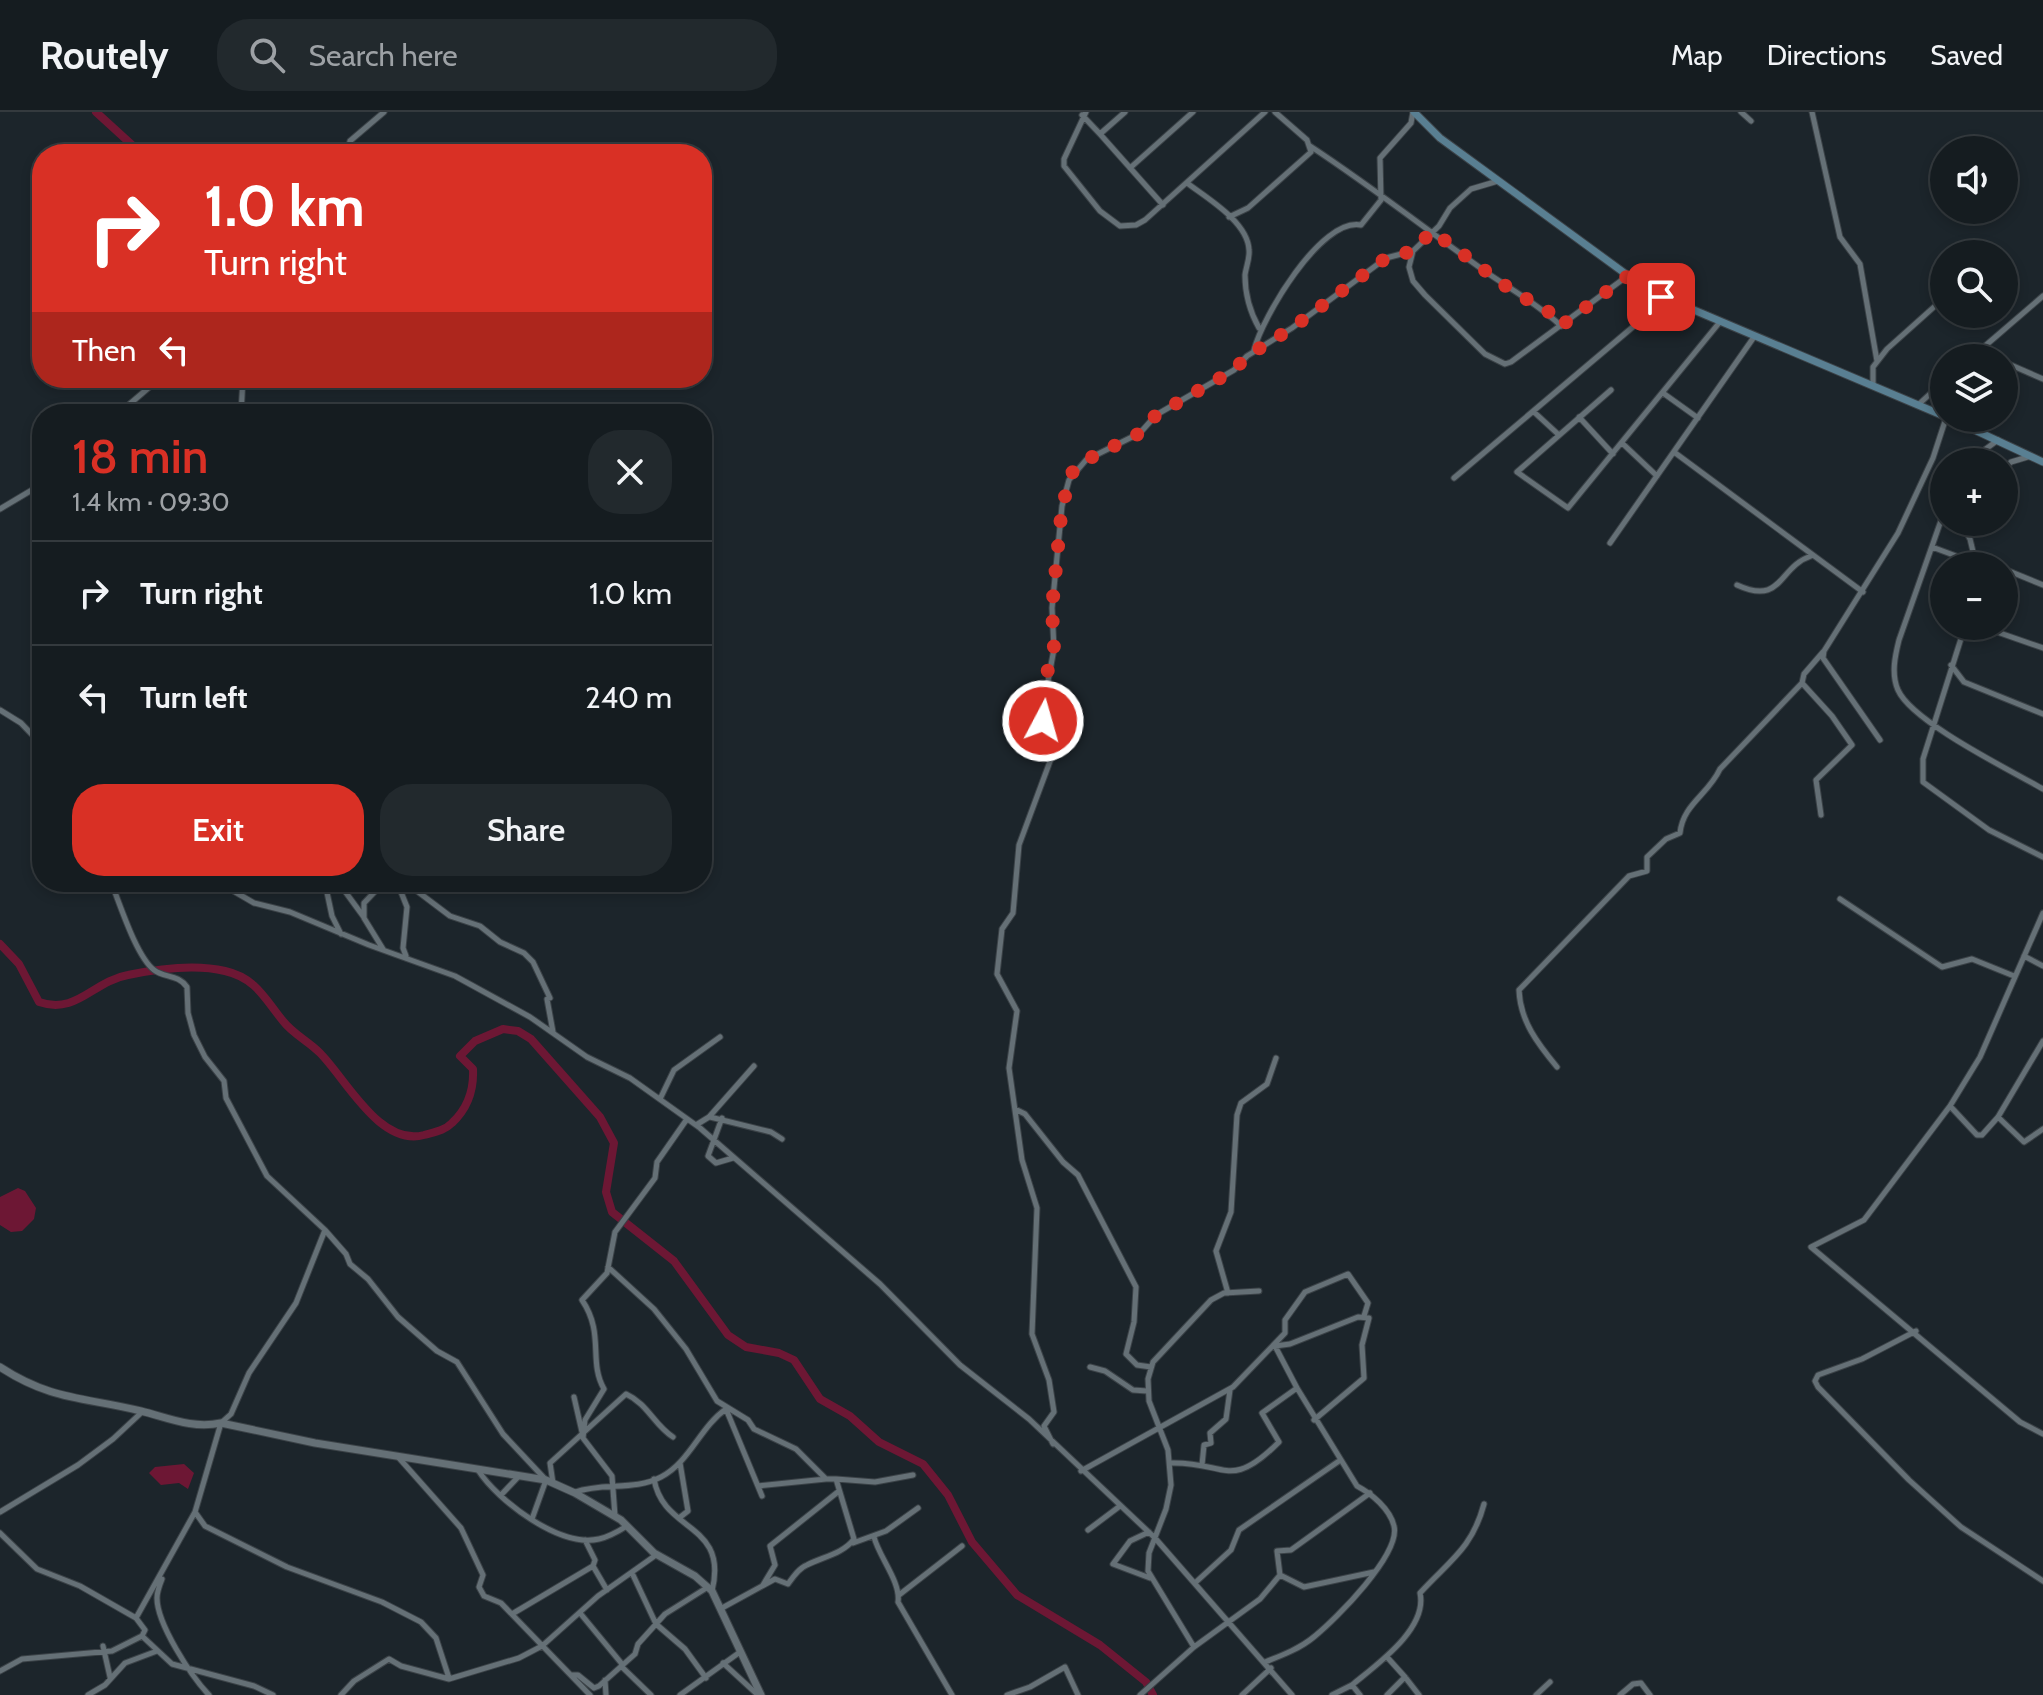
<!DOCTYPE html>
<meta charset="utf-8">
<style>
body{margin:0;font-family:Cabin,sans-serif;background:#22292d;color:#f1f3f6;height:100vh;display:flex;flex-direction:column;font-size:30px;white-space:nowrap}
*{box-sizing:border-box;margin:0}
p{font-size:26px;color:#9da1a5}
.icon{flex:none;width:44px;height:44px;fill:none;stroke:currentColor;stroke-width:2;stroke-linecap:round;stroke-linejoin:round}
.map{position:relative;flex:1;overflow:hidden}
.drawer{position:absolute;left:32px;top:292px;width:680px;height:488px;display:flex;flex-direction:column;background:#151c20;border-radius:32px;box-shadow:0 4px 12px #0003,0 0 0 2px #343a3e}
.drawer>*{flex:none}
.banner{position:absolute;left:32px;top:32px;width:680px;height:244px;border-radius:32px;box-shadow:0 4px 12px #0003,0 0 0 2px #343a3e;background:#d93025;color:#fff;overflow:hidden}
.controls{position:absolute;left:1930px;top:24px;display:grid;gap:16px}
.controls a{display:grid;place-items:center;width:88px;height:88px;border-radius:50%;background:#151c20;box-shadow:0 4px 12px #0003,0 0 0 2px #343a3e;font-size:40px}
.pin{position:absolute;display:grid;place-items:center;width:68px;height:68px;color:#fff;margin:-34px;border-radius:16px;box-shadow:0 4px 12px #0006}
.me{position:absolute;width:88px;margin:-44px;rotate:6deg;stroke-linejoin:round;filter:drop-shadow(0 0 6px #0008)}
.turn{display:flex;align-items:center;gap:28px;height:168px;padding:0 40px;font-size:36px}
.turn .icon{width:104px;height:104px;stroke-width:2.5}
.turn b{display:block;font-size:56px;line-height:68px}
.then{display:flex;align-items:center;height:76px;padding:0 40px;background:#0003;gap:16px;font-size:30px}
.round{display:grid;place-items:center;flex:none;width:84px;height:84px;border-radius:32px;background:#22292d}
.overview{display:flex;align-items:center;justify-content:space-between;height:136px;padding:0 40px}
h1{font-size:48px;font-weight:600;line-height:60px;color:#d93025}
.action{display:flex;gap:16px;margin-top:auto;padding:16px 40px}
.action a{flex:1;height:92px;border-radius:32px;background:#d93025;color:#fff;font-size:32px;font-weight:600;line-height:92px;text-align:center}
.action a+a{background:#22292d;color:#f1f3f6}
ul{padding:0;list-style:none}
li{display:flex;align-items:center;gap:24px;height:104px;padding:0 40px;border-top:2px solid #343a3e}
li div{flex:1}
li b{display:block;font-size:30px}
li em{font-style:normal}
header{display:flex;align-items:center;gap:48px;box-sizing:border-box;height:112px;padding:0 40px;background:#151c20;border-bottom:2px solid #343a3e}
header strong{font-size:38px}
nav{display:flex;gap:44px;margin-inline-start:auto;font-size:28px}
.search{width:560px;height:72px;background:#22292d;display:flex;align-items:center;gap:20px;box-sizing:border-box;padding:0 28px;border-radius:32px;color:#9da1a5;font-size:30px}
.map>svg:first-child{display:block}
.water{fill:#6d1734}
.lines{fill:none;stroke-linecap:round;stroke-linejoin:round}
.river{stroke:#6d1734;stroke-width:8}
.minor-casing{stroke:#3b4247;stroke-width:7}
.tertiary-casing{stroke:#3b4247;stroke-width:9}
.secondary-casing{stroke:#3b4247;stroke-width:9}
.minor{stroke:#657076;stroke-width:5}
.tertiary{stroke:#657076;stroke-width:7}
.secondary{stroke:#597f92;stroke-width:7}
.route{stroke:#d93025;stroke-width:14;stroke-dasharray:0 25.2}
</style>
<header>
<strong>Routely</strong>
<div class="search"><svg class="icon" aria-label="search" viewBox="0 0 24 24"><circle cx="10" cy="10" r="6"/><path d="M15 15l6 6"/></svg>Search here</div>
<nav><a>Map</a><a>Directions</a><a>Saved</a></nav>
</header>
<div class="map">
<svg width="2043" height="1583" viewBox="0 0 2043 1583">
<rect width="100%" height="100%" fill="#1c252b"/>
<path class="water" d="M18,1076L25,1079L36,1096L34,1107L22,1119L11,1120L0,1113V1085Z
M184,1352L194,1361L188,1377L179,1371L161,1373L149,1361L155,1355Z"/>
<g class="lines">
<path class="river" d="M96,0L142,42
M0,832L19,852L39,890C77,903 93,869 128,863C157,857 196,852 225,859C256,866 265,887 283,909C293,922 308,929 320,941C346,967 380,1035 424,1023C434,1020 444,1019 452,1011C468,996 474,978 473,957L460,944L475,929L503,917L518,919L531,927L600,1005L614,1031L606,1080L612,1100L674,1149L728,1223L746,1235L779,1241L794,1248L820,1287L850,1304L879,1330L923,1352L948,1383L972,1430L1017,1483L1100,1533L1146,1570L1153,1583"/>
<g class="minor-casing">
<path id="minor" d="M1086,0L1064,47V54L1100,99L1120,114L1136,113L1145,108L1265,0
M1741,0L1751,9
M1812,0L1840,125L1860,152L1877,249
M1082,3L1100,22L1125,0
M1100,22L1163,93
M1310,34C1371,74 1427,118 1486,160C1512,178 1539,193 1561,214
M347,42L350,29L384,0
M1130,56L1193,0
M1498,69L1471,77L1450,96L1439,114L1413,139L1409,155L1413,169L1425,183L1485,242L1505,252L1511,250L1626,165
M1187,71C1207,86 1248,110 1249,138C1250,146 1246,155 1245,163C1245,182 1250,200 1259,216
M1229,105L1248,96L1311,40L1307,28L1275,0
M1254,238C1262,206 1321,105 1361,113L1381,88L1380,46L1411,11L1413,0
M1979,239L1995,246
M1971,246L2043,184
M2004,250L2043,267
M1873,274V255L1887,237L1944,186
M1611,278L1517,360L1568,396L1719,211
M1663,281L1698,306
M1918,293L1944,269
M1534,300L1559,323
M118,302L160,266
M241,302L243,266
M1579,305L1613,342
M1622,331L1657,364
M1674,340L1863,480
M1968,350L1998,328
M2004,357L2011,350L2031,344
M1454,366L1666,187
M0,397L42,372
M1944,400L1899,528C1895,544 1891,562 1898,578C1912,610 2010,658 2043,677
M1961,410L1970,427L1976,452
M1610,431L1754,225
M1932,435L1983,454
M2004,457L2043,473
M1737,473C1783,494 1778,455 1811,444
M1965,514L1923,647V670L1989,718L2043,745
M1980,514L2043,536
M1951,553L1964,570L2043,602
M0,598L21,611L42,633
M1880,628L1823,546L1824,539L1898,421L1933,346L1946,306
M1821,703L1816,668L1852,633L1832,604L1802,571L1804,562L1823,540
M111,770C120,792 136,844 154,858C164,866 178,862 187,875L188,901L194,923L205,945L224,969L226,986L267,1064L325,1118L346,1142L350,1152L368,1167L398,1205L437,1239L457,1250L503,1322L546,1368L532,1407
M218,770L254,791L290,800L369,833L455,864L530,905L587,945L630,966L700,1016L880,1172L960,1253L1029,1307L1155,1426L1292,1583
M324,770L344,778L363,804
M397,770L407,795L403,836L406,844
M405,770L450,804L480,814L500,830L524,841L533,850L550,886L547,887L553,920
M325,771L332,804L341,822
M1840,787L1942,855L1972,847L2014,864
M2043,801L1980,945L1950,994L1864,1108L1811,1135L2020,1310L2043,1322
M383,837L364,806V791L384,770
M2024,844L2043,854
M1557,955C1538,932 1520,909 1519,878L1629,764L1647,759V745L1666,727L1680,721C1683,692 1708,683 1720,657L1802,571
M660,987L674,958L720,925
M1950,994L1977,1023H1982L1998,1005L2043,929
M1015,997L1025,1002L1063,1050L1078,1063L1136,1175L1134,1210L1126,1242L1137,1253L1151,1255
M710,1005L771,1020L782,1027
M1998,1005L2024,1030L2043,1017
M722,1006L708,1044L716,1051L733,1046
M696,1013L709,1005L754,954
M608,1155L654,1197L686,1237L717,1289L748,1308L754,1317L796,1337L826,1367H836L854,1427C843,1442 822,1445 807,1453C799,1456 793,1465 788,1472L775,1467L722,1496
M1228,1181L1216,1139L1231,1100L1237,1003L1241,991L1267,972L1276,946
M1916,1219L1862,1247L1818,1263L1815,1269L1818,1275L1909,1368L1961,1415L2043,1469
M1090,1255L1105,1259L1133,1278L1147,1279
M574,1285L582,1320
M1053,1332L1044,1314L1054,1300L1049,1268L1032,1222L1037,1096L1022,1048L1009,956L1017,899L997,862L1002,817L1013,801L1019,733L1052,644L1043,596L1054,537L1052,496L1062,394L1069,368L1086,348L1140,321L1156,303L1234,258L1247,244L1292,216L1386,146L1413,139
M399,1346L461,1416L483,1463L479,1475L484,1484L501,1491L590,1583
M1170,1351C1226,1349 1229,1380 1279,1330L1262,1301L1297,1276L1275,1234L1290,1232L1358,1205L1369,1206L1362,1233L1364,1266L1314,1308
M1202,1353L1204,1333L1211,1331L1210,1321L1226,1307L1230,1278
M478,1358C498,1389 560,1436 599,1427C609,1425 619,1419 627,1414
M1081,1359L1233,1275L1285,1221V1208L1305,1180L1348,1162L1368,1191L1364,1204
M654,1367C663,1421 729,1410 712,1479
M836,1367L875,1370L913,1363
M553,1371L550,1351L626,1282C648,1292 654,1313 673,1325
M758,1374L826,1367
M575,1380C604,1370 634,1379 661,1365C690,1350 700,1315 726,1297L762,1384
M501,1383L519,1364
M0,1400L78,1353L113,1327L142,1300
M195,1400L205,1414L287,1455L382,1490L421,1510L436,1526L449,1566
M615,1404L612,1364L583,1326L585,1308L604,1277C588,1249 605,1222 582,1188L607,1161L615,1120L655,1066L657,1050L687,1007
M679,1406L688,1399L680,1351
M1088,1418L1120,1394
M1149,1420L1130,1429L1113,1452L1150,1466
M0,1421L37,1457L80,1474L136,1506L195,1400L221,1311L231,1302L249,1261L296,1191L325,1118
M874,1425C879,1445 901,1470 898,1490L952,1583
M585,1428L595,1448L593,1454L607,1478
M853,1431L886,1419L918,1396
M633,1463L656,1512L685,1537L706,1566
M1280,1463L1304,1475L1374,1460
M162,1467C160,1472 157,1480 157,1486C157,1512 191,1564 209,1583
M1196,1470L1231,1438L1239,1418L1339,1349
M763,1473L775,1453L770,1434L839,1379
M899,1483L962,1434
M580,1501L622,1552
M512,1502L593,1454
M136,1506L145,1518L142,1524L172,1552L254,1574L273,1583
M103,1534L110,1565
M1194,1535L1148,1459L1149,1441L1166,1397L1171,1373L1168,1338L1149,1289L1148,1267L1153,1250L1211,1188L1224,1181L1259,1179
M1387,1545L1405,1565
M1265,1550C1283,1543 1301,1536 1315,1524C1336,1507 1401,1442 1394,1414C1390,1397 1372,1382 1357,1374L1297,1276
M723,1551L758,1583
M621,1554L651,1583
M0,1559L22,1547L112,1539L142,1524
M571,1563H578L594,1576L599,1574L635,1542L638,1532L665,1502L708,1475
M605,1568L606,1583
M1352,1573C1376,1553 1428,1517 1420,1481C1449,1449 1472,1437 1484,1392
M88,1583L105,1573L125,1551L157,1539
M341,1583L354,1569L389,1547L401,1554L449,1567L519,1546L542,1534L598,1484L656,1443
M680,1583L740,1540
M1007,1583L1030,1575L1065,1555L1078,1583
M1140,1583L1194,1535L1260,1487L1280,1463L1277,1439L1291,1438L1370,1381
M1242,1583L1271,1556
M1332,1583L1352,1573L1360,1583
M1387,1583L1405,1565L1419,1583
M1536,1583L1550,1570
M1620,1583L1633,1572L1641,1571L1650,1583"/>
</g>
<g class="tertiary-casing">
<path id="tertiary" d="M0,1255C52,1289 85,1285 141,1299C169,1306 192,1317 221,1311L315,1331L546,1368L575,1381L621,1408L654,1441L695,1464L712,1479L761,1583"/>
</g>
<g class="secondary-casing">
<path id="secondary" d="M1414,0L1440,26L1649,179L1944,304
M1949,306L2043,350"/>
</g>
<use href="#minor" class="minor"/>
<use href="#tertiary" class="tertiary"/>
<use href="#secondary" class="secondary"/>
</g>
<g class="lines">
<path class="route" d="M1043,609L1048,556L1054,537L1052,496L1062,394L1073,359L1086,348L1140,321L1156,303L1234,258L1247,244L1292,216L1386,146L1413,139L1432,119L1511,178L1549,200L1561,214L1626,165L1661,185"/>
</g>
</svg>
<div class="controls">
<a><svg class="icon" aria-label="sound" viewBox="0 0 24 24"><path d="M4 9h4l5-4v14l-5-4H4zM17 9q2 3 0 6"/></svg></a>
<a><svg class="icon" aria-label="search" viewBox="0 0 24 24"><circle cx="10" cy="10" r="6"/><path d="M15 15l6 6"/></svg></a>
<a><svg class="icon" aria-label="layers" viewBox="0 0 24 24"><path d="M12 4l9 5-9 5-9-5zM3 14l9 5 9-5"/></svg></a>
<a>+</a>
<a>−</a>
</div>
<div class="pin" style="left:1661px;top:185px;background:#d93025"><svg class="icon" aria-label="arrive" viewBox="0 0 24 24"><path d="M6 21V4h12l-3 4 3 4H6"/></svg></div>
<svg class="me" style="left:1043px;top:609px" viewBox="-20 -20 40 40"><circle r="17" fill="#d93025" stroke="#fff" stroke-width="3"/><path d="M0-11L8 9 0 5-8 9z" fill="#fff"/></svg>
<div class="banner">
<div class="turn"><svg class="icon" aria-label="right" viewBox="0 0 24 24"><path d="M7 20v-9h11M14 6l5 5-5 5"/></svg><div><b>1.0 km</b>Turn right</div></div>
<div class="then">Then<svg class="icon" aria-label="left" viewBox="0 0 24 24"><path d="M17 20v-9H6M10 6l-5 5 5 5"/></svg></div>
</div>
<section class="drawer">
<div class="overview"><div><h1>18 min</h1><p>1.4 km · 09:30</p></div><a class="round"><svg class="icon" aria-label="close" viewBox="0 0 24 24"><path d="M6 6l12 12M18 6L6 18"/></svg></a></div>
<ul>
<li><svg class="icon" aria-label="right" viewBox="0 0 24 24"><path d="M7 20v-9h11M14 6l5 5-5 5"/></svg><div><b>Turn right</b></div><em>1.0 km</em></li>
<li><svg class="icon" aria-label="left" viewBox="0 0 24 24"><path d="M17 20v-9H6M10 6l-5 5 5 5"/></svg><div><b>Turn left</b></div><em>240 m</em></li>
</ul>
<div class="action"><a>Exit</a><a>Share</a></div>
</section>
</div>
